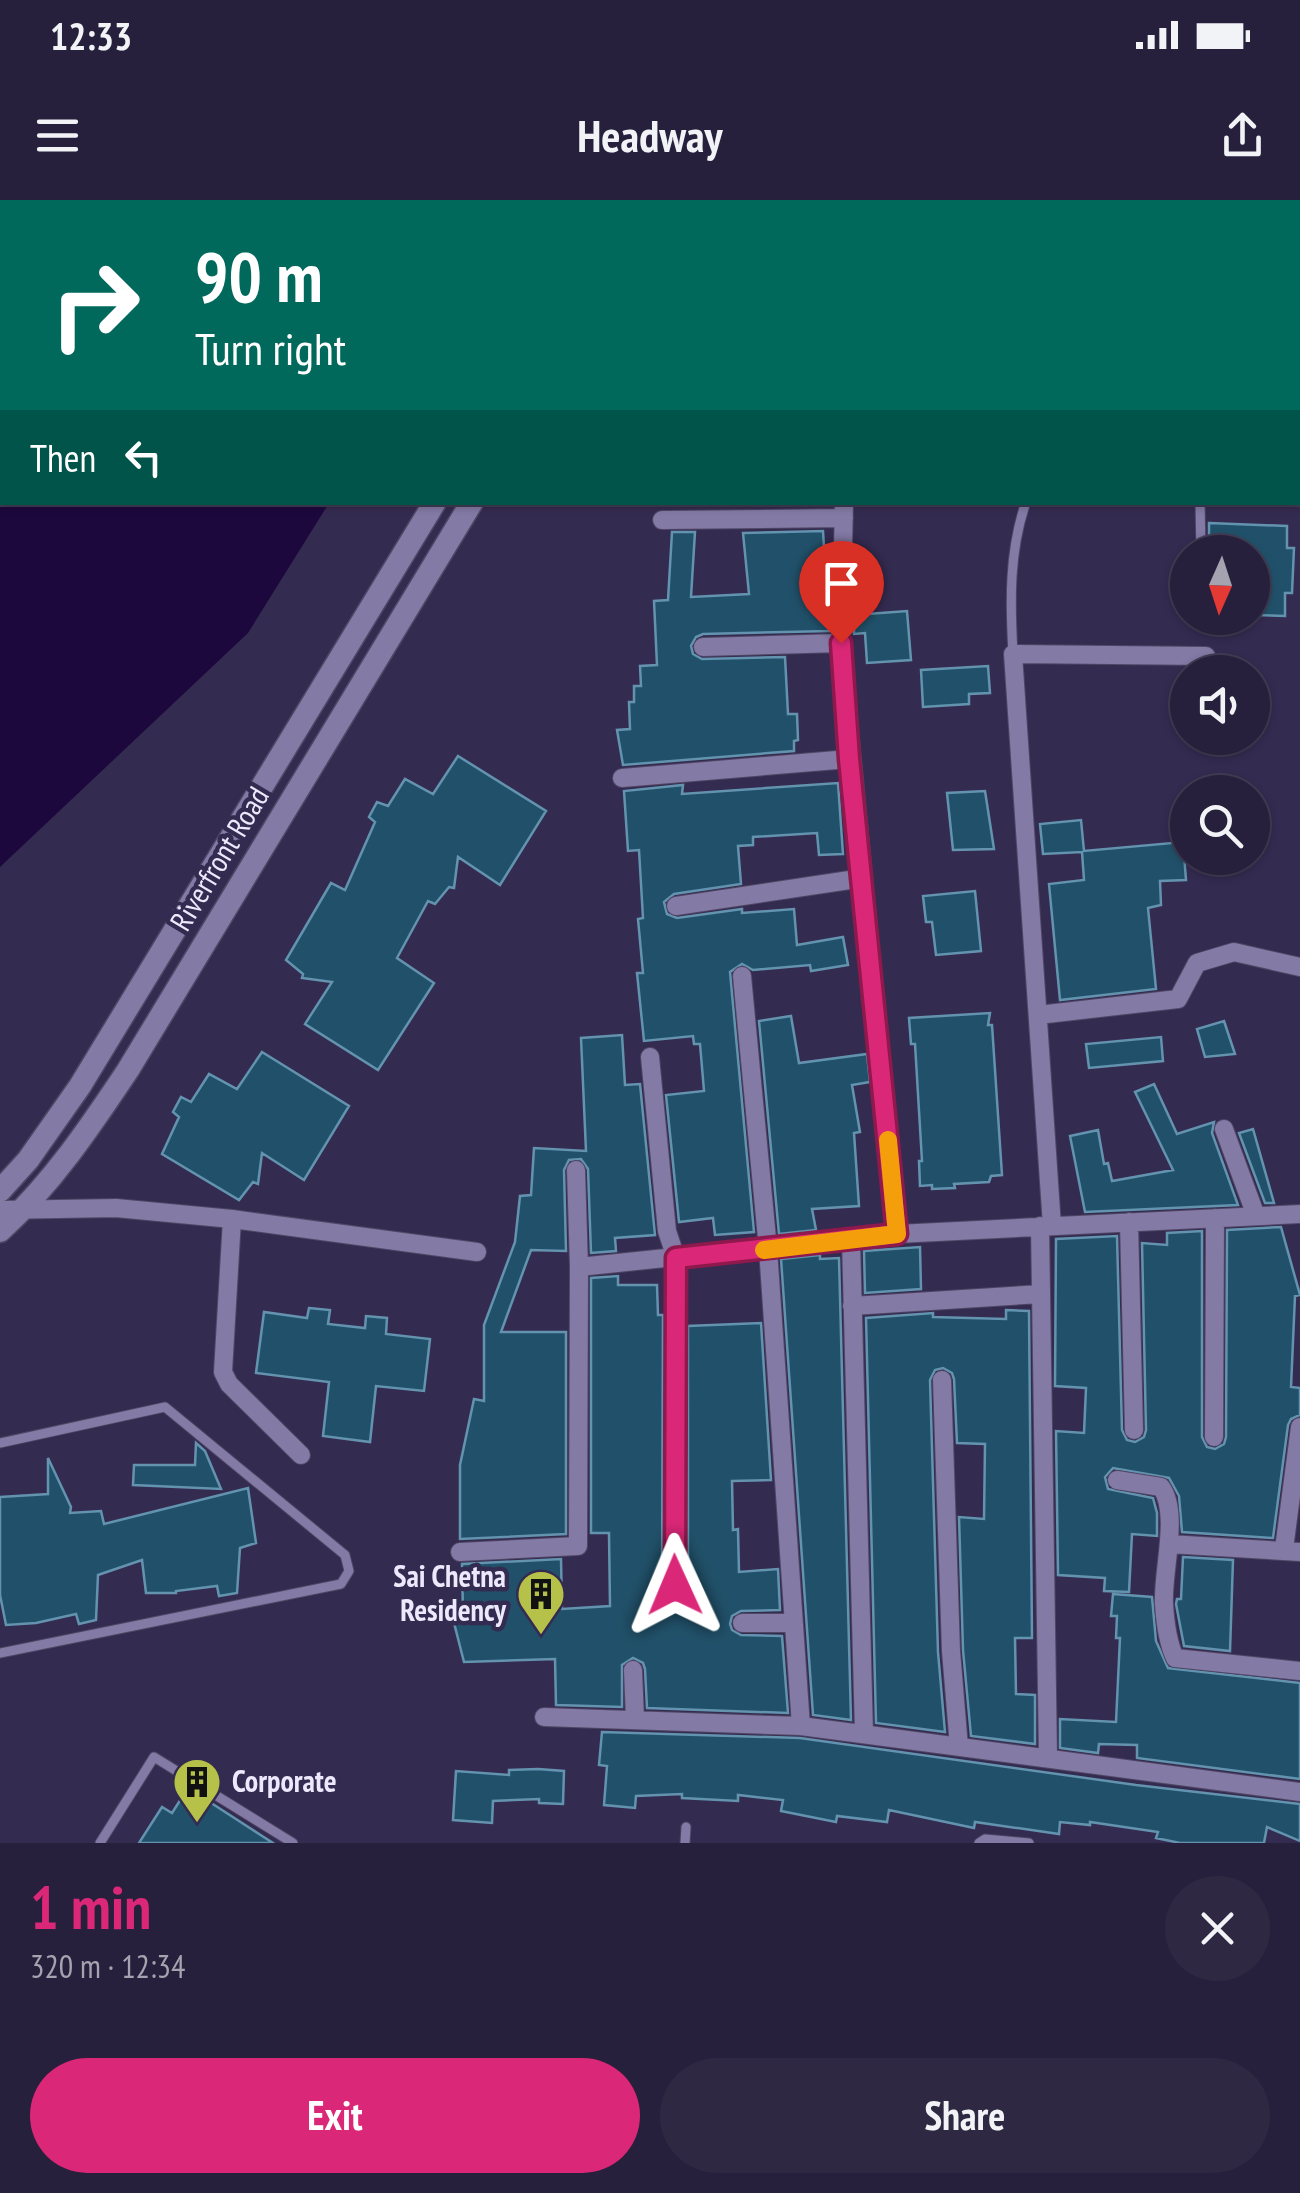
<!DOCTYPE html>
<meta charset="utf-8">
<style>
body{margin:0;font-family:"PT Sans Narrow",sans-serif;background:#2f2843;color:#f1f3f6;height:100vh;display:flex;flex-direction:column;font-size:38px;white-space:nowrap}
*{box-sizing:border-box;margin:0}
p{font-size:32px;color:#a4a3af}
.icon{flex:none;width:55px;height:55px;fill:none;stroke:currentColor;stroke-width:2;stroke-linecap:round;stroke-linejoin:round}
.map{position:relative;height:1643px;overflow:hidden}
.side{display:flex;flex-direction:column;background:#27203c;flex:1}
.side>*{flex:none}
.banner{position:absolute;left:0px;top:0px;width:1300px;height:305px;box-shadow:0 2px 8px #0004,0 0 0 2px #433e56;background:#00695c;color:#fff;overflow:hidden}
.needle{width:65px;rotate:183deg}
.fabs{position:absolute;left:1170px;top:335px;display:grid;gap:20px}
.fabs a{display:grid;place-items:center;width:100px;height:100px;border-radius:50%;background:#27203c;box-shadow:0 2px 8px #0004,0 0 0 2px #433e56;font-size:50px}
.pin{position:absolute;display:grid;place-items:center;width:85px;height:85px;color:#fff;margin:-102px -42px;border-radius:50% 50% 50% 0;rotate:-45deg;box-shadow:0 0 10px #0007}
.pin .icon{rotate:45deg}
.me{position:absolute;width:110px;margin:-55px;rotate:359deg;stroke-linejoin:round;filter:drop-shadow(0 0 8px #0008)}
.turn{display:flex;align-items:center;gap:35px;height:210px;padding:0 30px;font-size:45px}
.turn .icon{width:130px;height:130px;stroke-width:2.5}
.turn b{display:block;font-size:70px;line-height:85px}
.then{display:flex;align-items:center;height:95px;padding:0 30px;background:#0003;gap:20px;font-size:38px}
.round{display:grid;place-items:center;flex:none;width:105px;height:105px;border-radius:52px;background:#2f2843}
.summary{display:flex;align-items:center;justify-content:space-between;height:170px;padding:0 30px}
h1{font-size:60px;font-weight:600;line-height:75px;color:#db2777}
.button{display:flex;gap:20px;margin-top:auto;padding:20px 30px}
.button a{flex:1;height:115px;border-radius:60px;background:#db2777;color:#fff;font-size:40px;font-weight:600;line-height:115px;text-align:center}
.button a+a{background:#2f2843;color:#f1f3f6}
.status{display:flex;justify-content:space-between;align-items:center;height:70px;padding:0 50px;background:#27203c;direction:ltr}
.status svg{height:28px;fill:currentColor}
header{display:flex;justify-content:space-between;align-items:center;height:130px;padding:0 30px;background:#27203c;font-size:45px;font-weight:600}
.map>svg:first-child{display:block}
.water{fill:#1d083d}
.building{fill:#21516a;stroke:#6393af;stroke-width:2.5}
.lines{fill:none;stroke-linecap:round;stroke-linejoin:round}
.service-casing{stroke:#4f4665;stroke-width:11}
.minor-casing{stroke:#4f4665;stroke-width:20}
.tertiary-casing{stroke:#4f4665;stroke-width:25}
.service{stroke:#837aa5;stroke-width:9}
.minor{stroke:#837aa5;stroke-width:18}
.tertiary{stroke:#837aa5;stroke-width:22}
.route-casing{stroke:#8e194d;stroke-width:25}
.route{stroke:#db2777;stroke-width:18}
.slow{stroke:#f59e0b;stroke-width:18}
.labels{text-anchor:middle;stroke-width:9;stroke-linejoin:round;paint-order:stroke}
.street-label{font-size:30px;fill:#ede9fc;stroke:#342b50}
.poi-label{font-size:30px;font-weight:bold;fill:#ede9fc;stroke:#342b50;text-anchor:end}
</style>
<div class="status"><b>12:33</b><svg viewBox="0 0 49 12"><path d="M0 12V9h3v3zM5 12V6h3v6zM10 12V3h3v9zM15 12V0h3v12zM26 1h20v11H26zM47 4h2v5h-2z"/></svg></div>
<header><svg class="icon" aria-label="menu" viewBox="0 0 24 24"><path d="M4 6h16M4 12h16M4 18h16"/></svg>Headway<svg class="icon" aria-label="share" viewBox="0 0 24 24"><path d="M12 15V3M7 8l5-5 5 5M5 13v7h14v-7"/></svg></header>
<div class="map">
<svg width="1300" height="1643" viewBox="0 0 1300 1643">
<rect width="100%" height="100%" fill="#342b50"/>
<path class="water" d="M0,0H515L2,2V302L329,303L248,433L0,667Z"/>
<path class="building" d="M1209,323L1287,326V348H1294L1292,393H1285V416L1252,415V352H1218L1219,346L1209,345Z
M823,331L829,431L703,434L696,437L691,446L693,454L702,459L785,457L788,514H797L798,540L794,541V551L623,565L617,530L630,529L629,502H634V486H641L640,466L657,465L654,401L668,400L672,332H695L691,397L749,394L743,333Z
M907,411L911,460L867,463L865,433L854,434V415Z
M988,466L990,493L969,494V504L923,507L921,470Z
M458,556L546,611L500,685L458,657L454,688L449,687L435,704L428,701L397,758L434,783L378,870L305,824L332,782L302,778L303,774L286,760L331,683L345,690L375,622L369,617L377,602L388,606L405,579L433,594Z
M838,583L843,654L819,655L817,633L753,637V645L738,646L741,684L674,694L664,702L667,714L677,718L742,709V713L794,709L797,745L843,737L848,765L811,771L810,765L753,770L742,764L730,772L754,1032L715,1035L713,1018L679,1022L666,895L704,891L700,844H694L693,836L644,841L637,773H643L638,719L643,718L639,650L628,651L624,591L683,585L682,594Z
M985,591L994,649L953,650L947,593Z
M1081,620L1084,651L1183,642L1186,680L1160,681L1161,705L1148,708L1156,789L1060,800L1049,684L1084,680L1082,652L1043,654L1040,624Z
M975,691L981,751L936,755L932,722H926L923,696Z
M990,813L988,825H992L1002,975L991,976L989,982L954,984L955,988L932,989V985L920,986L919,961H922L915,844H911L909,818Z
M791,816L799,863L867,854L870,882L852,885L860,932L854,933L859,1006L812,1009L816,1030L779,1034L759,821Z
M1224,821L1235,854L1205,857L1197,829Z
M622,835L625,885L640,884L655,1035L615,1038L616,1051L591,1053L588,969L581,959L569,960L564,970L566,1051L531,1050L501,1132H566V1334L460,1339V1265L474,1199L484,1201V1125L515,1042L520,996L531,995L534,948L586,951L581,838Z
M1161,837L1163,861L1089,868L1086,844Z
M262,852L349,906L304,980L262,953L258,984L253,982L239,1000L162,954L179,917L173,912L181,897L191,902L209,874L237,889Z
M1154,884L1177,934L1214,922L1212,933L1238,1005L1085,1012L1070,936L1098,930L1104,964L1108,963L1112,981L1173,970L1135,892Z
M1253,929L1274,1003H1265L1239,933Z
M1281,1027L1300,1095L1295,1096L1291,1187L1300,1188V1215L1291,1219L1288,1225L1273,1338L1182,1332L1179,1296L1169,1278L1113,1268L1105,1277L1108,1289L1153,1298L1157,1313V1336L1132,1334L1129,1392L1104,1391L1105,1378L1058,1375L1056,1231L1084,1233L1086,1188L1055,1186L1056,1039L1117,1036L1122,1230L1127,1240L1135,1242L1144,1237L1146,1230L1142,1043L1167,1045V1033L1202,1031V1237L1207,1247L1215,1249L1224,1244L1226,1237L1227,1030Z
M920,1047L921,1089L865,1093L864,1051Z
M820,1055V1059L839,1058L851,1520L813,1515L781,1059Z
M618,1076V1085H657L658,1115H663L662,1385L670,1396L682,1395L688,1385V1126L761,1123L771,1280L732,1281L733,1330L738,1329L739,1372L778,1369L780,1410L741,1411L732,1416L730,1424L732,1430L741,1435L782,1436L788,1513L647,1508L645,1469L643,1463L633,1458L622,1465V1507L556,1505L555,1459L464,1462L452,1415L463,1414L462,1364L561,1359L562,1409L610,1406L609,1333H591V1078Z
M309,1108L330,1110L328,1124L365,1128L366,1116L387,1118L386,1134L430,1139L424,1191L376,1186L370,1242L323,1236L329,1182L256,1173L264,1112L307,1118Z
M1006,1110L1029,1111L1032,1438H1015L1016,1494L1035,1495V1544L971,1536L963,1450L959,1317L984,1319L985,1244L957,1243L954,1179L952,1173L943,1168L935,1170L930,1180L938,1452L945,1532L876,1523L866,1118L933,1113V1117L1006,1119Z
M196,1243L205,1251L221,1289L133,1285L134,1265H195Z
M48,1258L71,1307L70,1313L101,1311L104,1324L248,1288L256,1343L240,1348L237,1393L219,1396L217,1386L176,1391V1393H146L142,1360L98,1375L96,1420L79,1424L76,1414L36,1423L6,1425L0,1395V1297L48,1294Z
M1183,1357L1233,1360L1230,1451L1184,1446L1176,1404L1177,1399H1181Z
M1113,1394L1152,1397L1156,1441L1168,1468L1300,1483V1579L1137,1558V1545L1099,1544L1098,1553L1060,1548V1519L1116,1522L1120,1438H1116L1117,1416H1111Z
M602,1532L800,1538L1136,1585L1300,1604V1641L1267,1627L1264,1643H1180L1156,1638L1158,1632L1090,1622V1625L1060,1622L1059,1634L975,1622L974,1628L889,1610L887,1622L837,1616L836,1622L781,1611L783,1600L738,1595V1601L682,1598V1594L636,1596L635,1608L604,1605L607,1566L599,1565Z
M538,1569L564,1571L563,1604L539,1603V1599L493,1601L492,1623L453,1620L456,1571L509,1575V1570Z
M188,1588L273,1643H139L162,1607L172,1613Z"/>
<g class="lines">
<g class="service-casing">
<path id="service" d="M1150,2L1151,0
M1298,88H1300
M1200,302L1201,352
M1013,453C1010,402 1009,351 1026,302
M0,1243L165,1207L345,1355L349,1371L341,1384L0,1453
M100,1643L154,1557L293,1643
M685,1643L686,1627
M979,1643L985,1639L1029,1643"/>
</g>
<g class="minor-casing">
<path id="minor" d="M844,302L841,443L897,1034
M662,320L844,318
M703,447L841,443
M622,578L849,559
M676,706L863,678
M742,776L768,1049L801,1526
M1038,815L1178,799L1197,763L1234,752L1300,767
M650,857L667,1031L676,1058L675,1385
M1224,929L1256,1016
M0,1010L116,1008L232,1019L477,1052
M232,1019L223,1172L229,1184L301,1255
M1129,1022L1134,1230
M1040,1026L1048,1558
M1052,1026L1013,454L1206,456
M851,1040L864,1533
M579,1067L897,1034L1300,1014
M852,1106L1041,1094
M942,1180L951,1451L959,1547
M1214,1237L1215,1018
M1117,1280L1161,1287C1180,1313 1162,1372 1164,1404C1165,1420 1168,1443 1175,1458L1300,1471
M1169,1344L1300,1352
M1284,1349L1300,1227
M460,1352L578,1346L579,1067L576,970
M742,1423H792
M633,1470L635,1519
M544,1517L801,1526L1300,1592"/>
</g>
<g class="tertiary-casing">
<path id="tertiary" d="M615,2L617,0
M654,2L656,0
M0,991L28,960L80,886L435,302
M0,1031C51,985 90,927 128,870L472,302"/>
</g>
<use href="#service" class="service"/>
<use href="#minor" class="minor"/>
<use href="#tertiary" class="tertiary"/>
</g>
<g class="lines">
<g class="route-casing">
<path id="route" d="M675,1385L676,1058L897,1034L849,559L841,443"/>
</g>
<use href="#route" class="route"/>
<path class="slow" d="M764,1050L897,1034L888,940"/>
</g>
<defs>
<g id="building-pin" transform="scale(2.5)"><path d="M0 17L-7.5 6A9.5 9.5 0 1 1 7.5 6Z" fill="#b6c149" stroke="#342b50"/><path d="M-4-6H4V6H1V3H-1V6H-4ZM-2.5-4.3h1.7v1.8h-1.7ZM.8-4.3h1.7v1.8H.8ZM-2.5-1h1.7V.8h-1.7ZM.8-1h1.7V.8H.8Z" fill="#111"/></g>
</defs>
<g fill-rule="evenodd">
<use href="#building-pin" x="541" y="1394"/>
<use href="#building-pin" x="197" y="1582"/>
</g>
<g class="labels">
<g class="street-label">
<text transform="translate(220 659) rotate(-59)" y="10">Riverfront Road</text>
</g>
<g class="poi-label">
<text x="506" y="1387">Sai Chetna<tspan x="506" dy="34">Residency</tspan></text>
<text x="232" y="1592" text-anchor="start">Corporate</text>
</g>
</g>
</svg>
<div class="fabs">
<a><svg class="needle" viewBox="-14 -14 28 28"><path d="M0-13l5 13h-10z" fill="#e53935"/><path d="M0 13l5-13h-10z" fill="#a4a3af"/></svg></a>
<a><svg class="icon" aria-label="sound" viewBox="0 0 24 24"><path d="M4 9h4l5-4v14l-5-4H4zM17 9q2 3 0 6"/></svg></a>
<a><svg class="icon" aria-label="search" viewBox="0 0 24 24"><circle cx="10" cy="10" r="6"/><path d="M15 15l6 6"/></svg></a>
</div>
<div class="pin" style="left:841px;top:443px;background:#d93025"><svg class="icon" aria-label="arrive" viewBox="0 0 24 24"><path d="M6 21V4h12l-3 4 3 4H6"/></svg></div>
<svg class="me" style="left:675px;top:1385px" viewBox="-20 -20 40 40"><path d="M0-17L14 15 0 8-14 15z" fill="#db2777" stroke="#fff" stroke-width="4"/></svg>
<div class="banner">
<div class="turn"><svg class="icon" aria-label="right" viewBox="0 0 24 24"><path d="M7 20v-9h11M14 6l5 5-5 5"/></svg><div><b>90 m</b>Turn right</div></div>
<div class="then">Then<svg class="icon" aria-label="left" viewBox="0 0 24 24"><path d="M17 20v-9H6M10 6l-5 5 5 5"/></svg></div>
</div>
</div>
<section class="side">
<div class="summary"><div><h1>1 min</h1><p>320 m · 12:34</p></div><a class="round"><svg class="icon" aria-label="close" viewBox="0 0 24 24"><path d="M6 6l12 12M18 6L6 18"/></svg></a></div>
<div class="button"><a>Exit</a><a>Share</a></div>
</section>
